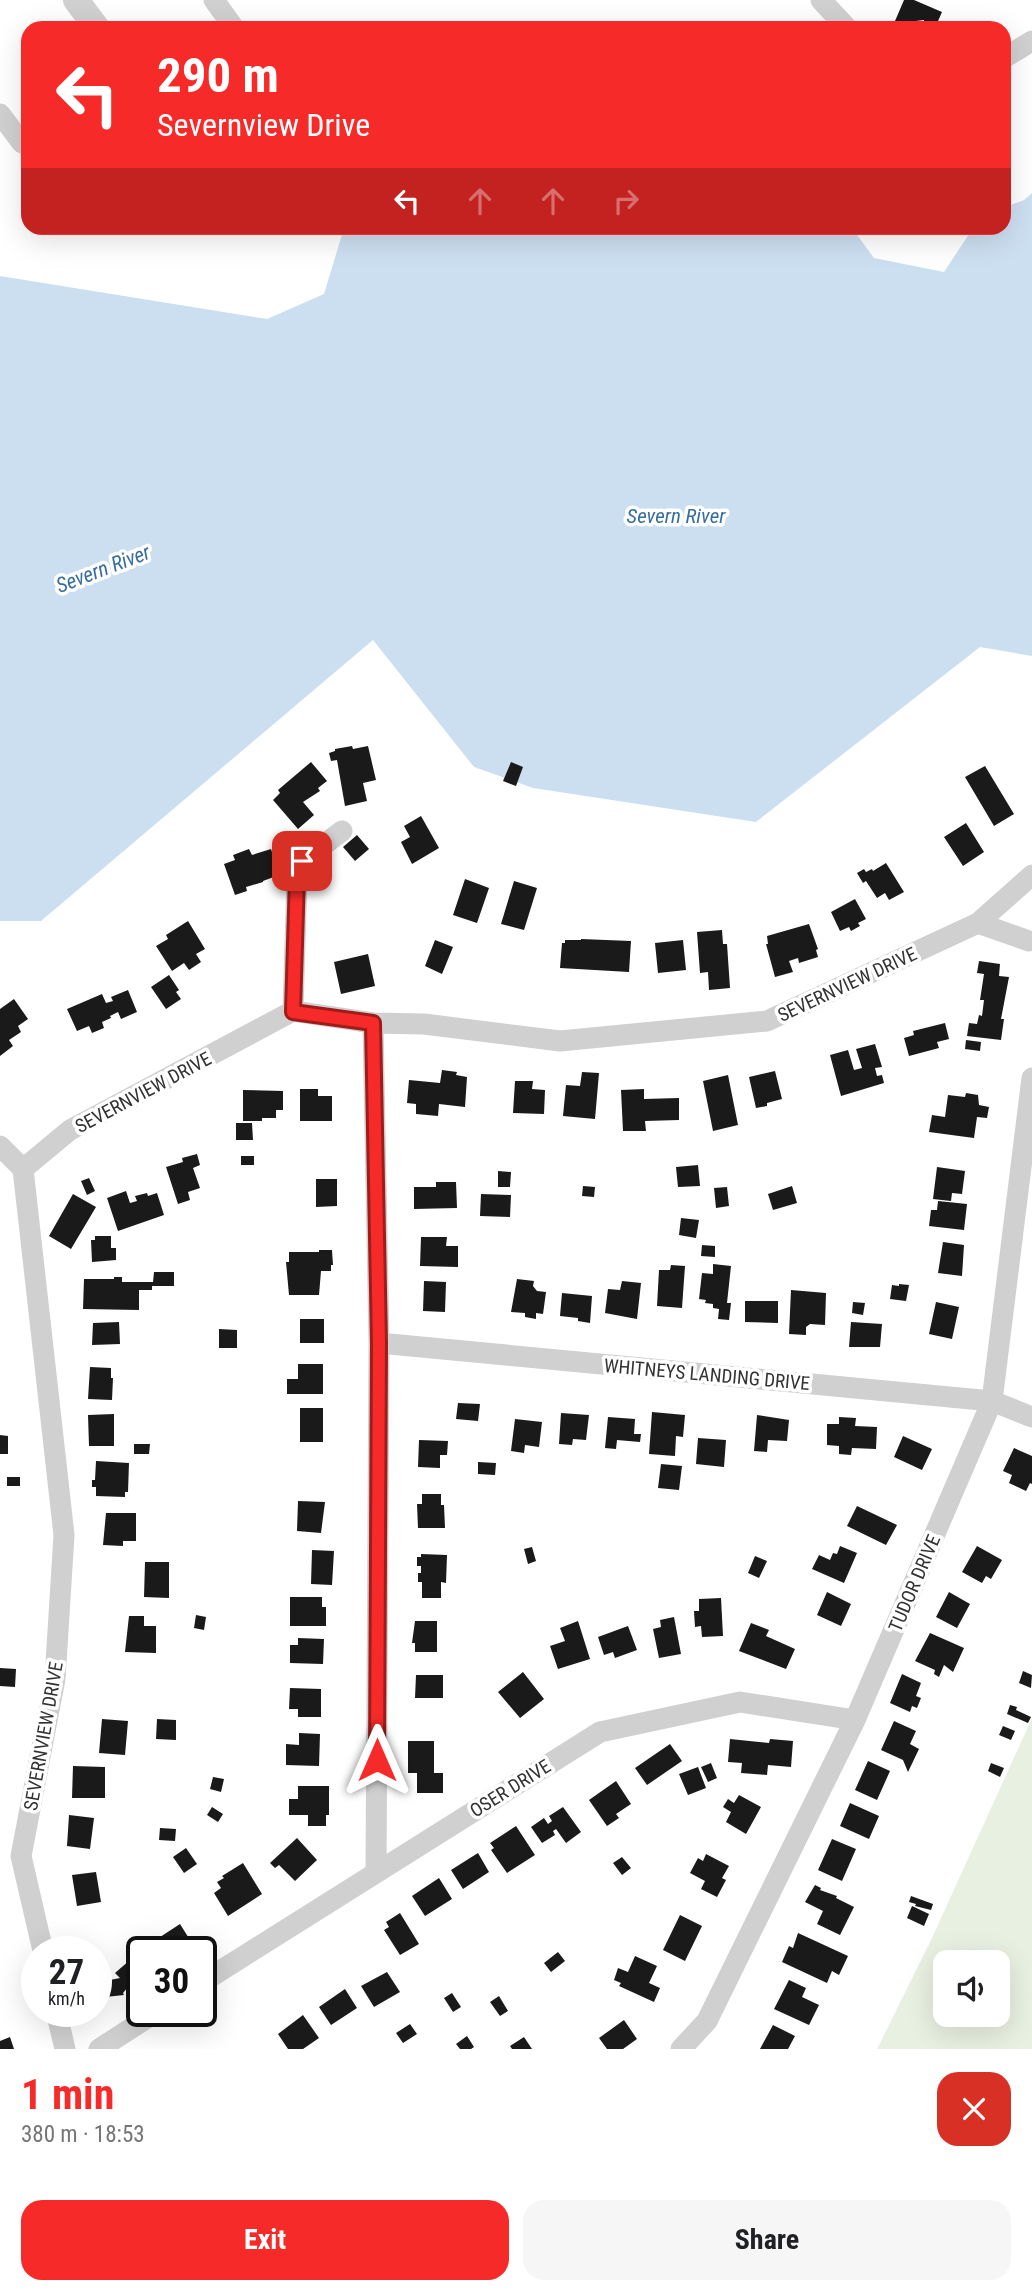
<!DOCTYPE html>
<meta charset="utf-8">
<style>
body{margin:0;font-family:"Roboto Condensed",sans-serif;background:#f6f6f6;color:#202124;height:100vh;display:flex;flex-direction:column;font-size:26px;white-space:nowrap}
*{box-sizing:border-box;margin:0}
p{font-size:23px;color:#757577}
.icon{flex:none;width:38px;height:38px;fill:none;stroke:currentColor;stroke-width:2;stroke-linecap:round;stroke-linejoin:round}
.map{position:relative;height:2049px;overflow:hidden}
.panel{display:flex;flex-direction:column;background:#fff;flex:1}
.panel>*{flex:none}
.top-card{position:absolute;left:21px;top:21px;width:990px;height:214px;border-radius:21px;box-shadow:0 7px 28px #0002;background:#f62b29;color:#fff;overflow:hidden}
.tools{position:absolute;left:933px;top:1950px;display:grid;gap:14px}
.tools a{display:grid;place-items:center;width:77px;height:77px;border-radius:14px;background:#fff;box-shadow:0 7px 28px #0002;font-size:35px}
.speed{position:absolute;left:21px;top:1936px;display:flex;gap:14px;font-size:35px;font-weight:700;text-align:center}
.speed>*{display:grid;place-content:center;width:91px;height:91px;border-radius:50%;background:#fff;box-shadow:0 7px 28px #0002;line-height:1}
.speed small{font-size:18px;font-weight:400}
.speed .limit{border:4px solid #111;border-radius:10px;background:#fff;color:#111}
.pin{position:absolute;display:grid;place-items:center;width:60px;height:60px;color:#fff;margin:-30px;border-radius:14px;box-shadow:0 4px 10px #0006}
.me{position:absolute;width:77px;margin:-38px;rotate:0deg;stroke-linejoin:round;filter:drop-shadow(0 0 5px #0008)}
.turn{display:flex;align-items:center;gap:24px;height:147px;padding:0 21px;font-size:32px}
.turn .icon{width:91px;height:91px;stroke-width:2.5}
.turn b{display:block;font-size:49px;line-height:60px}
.lanes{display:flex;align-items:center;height:66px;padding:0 21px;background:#0003;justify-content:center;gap:35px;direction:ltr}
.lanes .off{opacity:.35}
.round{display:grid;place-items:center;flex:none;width:74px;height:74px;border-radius:21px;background:#f6f6f6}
.head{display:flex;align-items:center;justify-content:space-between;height:119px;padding:0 21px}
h1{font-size:42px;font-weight:700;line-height:52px;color:#f62b29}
.action{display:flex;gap:14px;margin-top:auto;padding:14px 21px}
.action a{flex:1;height:80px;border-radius:21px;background:#f62b29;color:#fff;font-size:28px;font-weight:700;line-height:80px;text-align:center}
.action a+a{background:#f6f6f6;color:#202124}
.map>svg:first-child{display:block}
.green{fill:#e8f0e1;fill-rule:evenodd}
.water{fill:#ccdff1}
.building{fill:#1a1a1a}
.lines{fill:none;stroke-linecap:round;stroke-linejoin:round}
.minor{stroke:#d0d0d0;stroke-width:21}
.tertiary{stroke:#d0d0d0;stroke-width:26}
.route-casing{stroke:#a01c1b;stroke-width:18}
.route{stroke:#f62b29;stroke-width:12}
.labels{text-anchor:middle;stroke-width:7;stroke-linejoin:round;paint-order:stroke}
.street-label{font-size:19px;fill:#333;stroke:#fff}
.water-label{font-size:21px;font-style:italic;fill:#376e9f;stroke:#fff}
</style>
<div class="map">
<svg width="1032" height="2049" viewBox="0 0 1032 2049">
<rect width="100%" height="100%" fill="#fff"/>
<path class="green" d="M1032,1718V2049H877L932,1938ZM945,1962H998V2014H945Z"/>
<path class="water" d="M1032,193V656L980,647L756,822L533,788L474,767L373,640L41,921H0V276L267,319L324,294L344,228H852L874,258L944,272L973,228H1004L1005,207L1024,200Z"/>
<path class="building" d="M904,0H914L942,12L935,28L924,26V20L916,21V28H892Z
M352,746L353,749L368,746L376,780L363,783L367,801L345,806L337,760L331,761L329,753L335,751V749Z
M311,762L327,781L318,788L320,791L303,802L314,815L298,829L273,800L280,793L278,790Z
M511,762L523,767L516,786L503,781Z
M985,766L1014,814L994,826L965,777Z
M421,816L439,848L412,864L401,842L410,837L404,826Z
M966,823L984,852L963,866L944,837Z
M357,835L369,849L355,861L343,847Z
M249,849L252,855L271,849L279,875L263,881V882L246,887L247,891L235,895L224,864L235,860L233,855Z
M886,863L904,892L889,900L885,893L877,898L866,881L863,883L857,873L864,869L866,872L872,869L873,871Z
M465,879L489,888L477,923L453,915Z
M514,881L537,888L524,930L501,924Z
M855,899L866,919L858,923L860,926L851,931L849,927L840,931L831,912Z
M188,921L205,949L196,954L201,962L189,970L184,963L172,971L156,946L168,939L166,935Z
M809,924L818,949L816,950L818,957L799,963L798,958L789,961L793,972L775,977L766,944H768L767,936Z
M722,930L723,944H727L730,988L709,990L708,972L700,973L697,932Z
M581,939L631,941L629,972L560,968L562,943H565V940H581Z
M435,940L453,947L442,974L425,966Z
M683,940L686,970L658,973L655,943Z
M368,954L375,986L341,994L334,962Z
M979,961L1000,964L999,976L1009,977L1001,1019H1004L1001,1040L967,1036L969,1023L977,1024L979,1015L982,1016L984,1000H980L984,974L977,973Z
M169,975L179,990L176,992L181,999L166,1009L151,987Z
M128,990L137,1012L121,1019L118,1012L110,1016L111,1018L102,1022L104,1028L92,1033L89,1026L77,1031L67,1009L102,994L106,1003L113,1001L111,997Z
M14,999L28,1019L18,1026L21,1032L9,1040L13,1046L0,1056V1009Z
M945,1023L949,1039L937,1042L939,1048L909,1056L904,1038L914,1035L913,1031Z
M966,1040L981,1042L980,1051L965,1049Z
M875,1044L882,1067L875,1068L877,1076L882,1075L884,1083L841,1096L830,1055L848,1050L854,1070L862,1068L856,1049Z
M442,1070L457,1072L456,1075L467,1077L465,1107L439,1104L438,1116L416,1114V1104L407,1103L409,1080L440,1083Z
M775,1071L782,1099L767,1103V1106L756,1108L749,1077Z
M582,1072L599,1073L595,1119L563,1116L566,1085L580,1086Z
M728,1075L738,1125L713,1131L703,1081Z
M515,1081H533L532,1089L545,1090L544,1114L513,1113Z
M300,1089H318V1096H332V1121H300Z
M644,1089V1099L679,1098V1120L645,1121L646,1131H623L621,1090Z
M243,1090L283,1091V1110H276V1118H262V1121H243Z
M966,1093L978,1095L979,1105L989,1107L987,1118L977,1117L974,1138L929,1132L932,1115L945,1117L948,1095L965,1097Z
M236,1123H252L253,1140H236Z
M197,1154L200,1165L193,1168L200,1188L188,1192L190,1200L178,1204L166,1167L183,1162L182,1158Z
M241,1156H254V1165H241Z
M698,1165L700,1186L678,1187L676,1167Z
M937,1167L965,1171L962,1194L952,1193L951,1201L933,1199Z
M498,1171L511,1172L510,1187H498Z
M89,1178L95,1191L87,1195L81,1181Z
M316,1179H337V1206L316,1207Z
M436,1182H456L457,1208L414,1209V1187H436Z
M583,1186L595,1187L594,1197L582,1196Z
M792,1186L797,1203L773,1210L768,1194Z
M727,1187L729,1206L716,1208L714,1188Z
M126,1191L130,1203L137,1201L135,1196L147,1193L148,1196L157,1193L164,1215L118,1231L107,1198Z
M73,1194L96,1207L71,1249L49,1236Z
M481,1194L511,1195L510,1217L480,1216Z
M938,1201L967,1204L964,1230L929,1226L931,1210H937Z
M681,1218L699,1220L696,1238L679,1235Z
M95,1236H111V1248H116V1260L92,1262L91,1240H95Z
M421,1237H447L446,1246H458V1267L420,1266Z
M943,1242L964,1245L962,1276L938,1273Z
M702,1245L715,1246V1257L701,1256Z
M319,1250H332L333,1265H331V1271H321L319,1295H289L286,1262H289V1252H319Z
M713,1264L731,1266L727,1303H731L729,1320L718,1319L719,1309L713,1308V1304L705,1303L706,1300L699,1299L702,1273L713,1274Z
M671,1265L685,1266L682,1308L657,1306L659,1270H670Z
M154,1272H174V1286H152V1290H139V1310L83,1309L84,1279H114V1277H122V1282H153Z
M517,1279L534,1281L533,1286L537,1291L546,1292L543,1314L536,1313V1319L525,1317V1313L511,1312Z
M424,1281L446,1282L445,1312L423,1311Z
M622,1281L641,1283L637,1319L605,1313L608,1289L620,1290Z
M899,1284L909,1285L906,1301L890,1299L892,1285L899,1286Z
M791,1290L826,1293L825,1325L810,1324L806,1327V1335L789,1334Z
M562,1293L592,1296L590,1323L578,1321V1318L560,1316Z
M745,1301H778V1323L745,1322Z
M853,1302L865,1303L863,1315L852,1313Z
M936,1302L959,1307L952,1339L929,1334Z
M300,1319H324V1343H300Z
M119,1322L120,1344L92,1345L93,1323Z
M851,1322L882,1324L880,1347H849Z
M219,1329L237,1330V1348H219Z
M298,1364H323V1394H287V1379H298Z
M90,1367L111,1368V1378H113L112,1400L88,1399Z
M458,1403L480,1404L478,1421L456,1419Z
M300,1408H323V1442H300Z
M652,1412L685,1415L683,1437L676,1436L675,1456L649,1454Z
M561,1413L589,1415L586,1440L573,1439L572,1445L559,1444Z
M114,1414V1446H89L88,1415Z
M757,1415L789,1420L787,1441L768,1440L767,1452L754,1451Z
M608,1417L635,1419L634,1434H641L640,1442L617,1440L616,1449L605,1448Z
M839,1417L856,1418L855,1426L877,1427L876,1449L852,1448L851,1455L839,1454V1446L827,1445V1424H839Z
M515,1419L542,1422L539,1447L525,1445L524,1453L511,1451Z
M0,1435L8,1436V1454H0Z
M903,1436L932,1449L922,1470L894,1457Z
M698,1438L726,1440L724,1467L696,1464Z
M419,1440L448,1441L447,1455H440V1468L418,1467Z
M134,1444H150L149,1454H134Z
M1014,1448L1032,1456V1484L1030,1483L1026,1491L1009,1483L1012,1475L1003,1471Z
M96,1461L129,1463L128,1492H125V1497L96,1496V1487H92V1480H95Z
M478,1462L496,1463L495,1475L478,1474Z
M661,1464L682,1466L679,1490L658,1488Z
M7,1477H20V1486H7Z
M422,1494H441V1505H444L445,1528H418L417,1504H422Z
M298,1501L325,1502L321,1533L297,1531Z
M857,1506L897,1525L886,1545L847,1526Z
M106,1513H136V1541H123V1546L103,1545Z
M840,1546L857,1553L844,1583L812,1569L819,1555L830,1560L833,1553L837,1554Z
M977,1546L1002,1560L991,1579L986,1576L982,1583L962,1572Z
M532,1547L536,1561L528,1564L524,1549Z
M312,1550L334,1551L332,1585L311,1584Z
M421,1554L447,1555L446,1583L441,1582V1598H422V1582H418V1573H421V1566H417V1557H421Z
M755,1556L767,1561L759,1578L748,1573Z
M145,1562H169V1598L144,1597Z
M827,1592L851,1604L841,1626L817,1615Z
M949,1592L970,1604L957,1628L936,1617Z
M290,1597H322V1607H326V1626H290Z
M721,1598L723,1636L702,1637L701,1626L695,1627L694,1611H699V1599Z
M196,1615L206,1617L204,1630L194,1628Z
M129,1616H144V1626H156V1653L125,1652Z
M674,1617L681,1654L659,1658L653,1629L661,1627L660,1620Z
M415,1621H437V1652H415V1643H412Z
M578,1621L590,1659L558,1669L550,1646L565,1641L560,1628Z
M751,1623L769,1630L766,1636L795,1649L786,1669L739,1651Z
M628,1626L637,1650L615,1658L613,1652L604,1655L598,1637Z
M930,1633L964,1648L953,1672L944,1665L939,1677L934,1674L935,1670L915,1661Z
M298,1638L324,1639L323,1664L290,1663V1645H298Z
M0,1668L16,1669L15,1687L0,1686Z
M1023,1671L1032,1675L1031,1688L1019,1683Z
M523,1672L544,1699L520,1718L498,1692Z
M902,1674L921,1683L916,1696L921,1698L917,1708L912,1706L910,1712L890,1703Z
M416,1675H443V1698H415Z
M290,1688L321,1689V1717H298V1709H289Z
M1010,1705L1017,1707L1016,1710L1031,1717L1028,1723L1007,1714Z
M102,1719L128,1721L125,1755L99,1753Z
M157,1719L176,1720V1740L156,1739Z
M894,1721L916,1731L910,1744L919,1749L908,1772L903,1760L881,1750Z
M1003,1726L1015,1731L1011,1740L999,1735Z
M299,1733L320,1734L319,1766L286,1765V1744L299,1745Z
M730,1739L769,1743L770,1739L793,1741L791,1767L768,1765L767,1775L741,1773L742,1763L728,1762Z
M408,1741H434V1773H443V1793H417V1773H408Z
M670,1744L682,1761L647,1785L635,1768Z
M868,1761L890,1771L877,1800L855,1790Z
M711,1763L717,1778L708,1782L701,1767Z
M991,1763L1004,1768L1000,1777L988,1771Z
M73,1766L105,1767V1798H72Z
M698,1767L706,1788L688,1795L679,1774Z
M213,1777L224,1779L221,1792L210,1789Z
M616,1781L631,1804L616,1814L619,1818L607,1826L589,1800Z
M298,1786H329V1815H326V1826H308V1815H289V1799H298Z
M739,1795L761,1807L746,1834L726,1822L731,1812L723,1807L728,1799L734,1803Z
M850,1803L879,1816L869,1839L840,1826Z
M212,1807L223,1814L218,1822L207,1815Z
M563,1807L581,1832L566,1843L556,1829L553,1831L555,1835L542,1843L531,1827L544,1818L548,1824L552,1821L549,1816Z
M69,1815L94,1818L90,1849L67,1846Z
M516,1826L535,1855L507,1873L491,1850L494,1848L490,1843Z
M160,1828L176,1829L175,1841L159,1840Z
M297,1838L317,1860L295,1881L279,1865L275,1868L270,1863Z
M832,1839L856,1849L842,1881L818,1870Z
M186,1848L197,1864L184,1873L173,1857Z
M478,1853L489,1872L463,1889L451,1870Z
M706,1854L729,1866L722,1878L726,1880L717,1897L701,1889L705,1881L690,1873L698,1858L703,1861Z
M622,1857L631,1868L622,1875L613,1863Z
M243,1863L262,1894L228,1916L214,1893L221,1888L217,1882L224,1878L222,1876Z
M96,1872L101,1902L77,1906L72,1875Z
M439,1878L452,1899L425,1916L412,1896Z
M815,1885L821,1888L820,1890L837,1896L836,1898L854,1907L840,1935L817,1924L823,1911L805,1902Z
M911,1896L933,1904L931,1910L915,1906L916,1904L909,1902Z
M912,1906L929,1914L924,1926L907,1918Z
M400,1913L419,1944L400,1955L384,1930L389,1927L386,1922Z
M680,1915L702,1926L685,1961L663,1950Z
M180,1924L195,1948L189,1951H172L170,1949L160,1951L154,1941Z
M798,1933L848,1956L839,1975L832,1971L827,1983L782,1962L789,1946L793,1948Z
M558,1952L565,1961L551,1972L544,1963Z
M635,1956L657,1966L649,1983L660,1988L654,2002L619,1986L621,1983L614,1980L618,1968L628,1972Z
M102,1958L105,1977H109L110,1980L120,1978L115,1973L130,1960L142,1972V1978L130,1989L128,1987L123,1993L124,1995L96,1998V1959Z
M387,1972L400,1992L374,2007L361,1986Z
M789,1980L806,1988L802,1997L819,2005L809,2025L774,2009Z
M345,1989L357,2008L331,2025L319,2007Z
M452,1993L461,2007L453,2012L444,1998Z
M499,1996L508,2011L500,2016L490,2002Z
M303,2015L319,2038L303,2049H288L278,2034Z
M624,2020L637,2039L623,2049H607L599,2038Z
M410,2024L417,2034L403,2043L396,2033Z
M773,2025L795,2036L788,2049H760Z
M467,2036L474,2047L471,2049H460L456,2044Z
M10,2037L14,2049H0V2041Z
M524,2037L532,2049H512L510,2046Z"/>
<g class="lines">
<path class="minor" d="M214,0L234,28
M821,0L847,28
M1004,58L1032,41
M0,114L22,143
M978,923L1032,875
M293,1011L297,876L302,861L342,831
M373,1023L379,1343L376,1871
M0,1146L23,1169
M379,1343L992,1401L1032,1417
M43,1951L21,1856L55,1679L64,1535L23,1169L70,1130L293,1011L373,1023L424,1024L560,1041L767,1021L978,923L1029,941
M201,1983L600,1732L740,1702L855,1720
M56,2011L65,2049
M99,2049L158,2011
M681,2049L707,2021L855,1720L992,1401L1032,1078"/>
<path class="tertiary" d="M76,0L97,28"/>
</g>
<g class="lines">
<g class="route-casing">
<path id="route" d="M302,861L297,876L293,1012L373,1023L379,1343L377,1760"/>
</g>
<use href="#route" class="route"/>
</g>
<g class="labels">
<g class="street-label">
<text transform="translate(847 984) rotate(-25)" y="7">SEVERNVIEW DRIVE</text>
<text transform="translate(143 1092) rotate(-28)" y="7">SEVERNVIEW DRIVE</text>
<text transform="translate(707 1374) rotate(5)" y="7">WHITNEYS LANDING DRIVE</text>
<text transform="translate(914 1583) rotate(-67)" y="7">TUDOR DRIVE</text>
<text transform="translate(43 1736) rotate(-80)" y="7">SEVERNVIEW DRIVE</text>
<text transform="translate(510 1788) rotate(-32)" y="7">OSER DRIVE</text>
</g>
<g class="water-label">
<text x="676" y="523">Severn River</text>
<text transform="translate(103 569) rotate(-21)" y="7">Severn River</text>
</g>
</g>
</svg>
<div class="tools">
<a><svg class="icon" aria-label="sound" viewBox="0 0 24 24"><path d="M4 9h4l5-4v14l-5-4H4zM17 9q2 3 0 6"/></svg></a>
</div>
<div class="speed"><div>27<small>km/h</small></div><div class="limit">30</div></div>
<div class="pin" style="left:302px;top:861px;background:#d93025"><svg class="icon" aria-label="arrive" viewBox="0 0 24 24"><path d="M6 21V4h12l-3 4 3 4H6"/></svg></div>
<svg class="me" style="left:377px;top:1760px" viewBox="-20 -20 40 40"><path d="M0-17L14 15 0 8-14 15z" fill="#f62b29" stroke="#fff" stroke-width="4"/></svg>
<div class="top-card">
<div class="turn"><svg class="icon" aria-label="left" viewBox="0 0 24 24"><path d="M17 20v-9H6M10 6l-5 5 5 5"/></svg><div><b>290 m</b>Severnview Drive</div></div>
<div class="lanes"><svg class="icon" aria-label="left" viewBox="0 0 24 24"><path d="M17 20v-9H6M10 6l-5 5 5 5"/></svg><svg class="icon off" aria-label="ahead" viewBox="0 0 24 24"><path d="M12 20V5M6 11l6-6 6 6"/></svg><svg class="icon off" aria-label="ahead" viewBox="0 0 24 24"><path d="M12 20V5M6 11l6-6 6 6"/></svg><svg class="icon off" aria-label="right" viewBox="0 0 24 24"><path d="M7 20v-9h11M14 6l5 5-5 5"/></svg></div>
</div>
</div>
<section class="panel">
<div class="head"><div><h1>1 min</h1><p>380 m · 18:53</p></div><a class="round" style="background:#d93025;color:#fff"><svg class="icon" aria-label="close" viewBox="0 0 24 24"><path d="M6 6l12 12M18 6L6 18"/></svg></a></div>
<div class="action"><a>Exit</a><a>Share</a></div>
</section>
